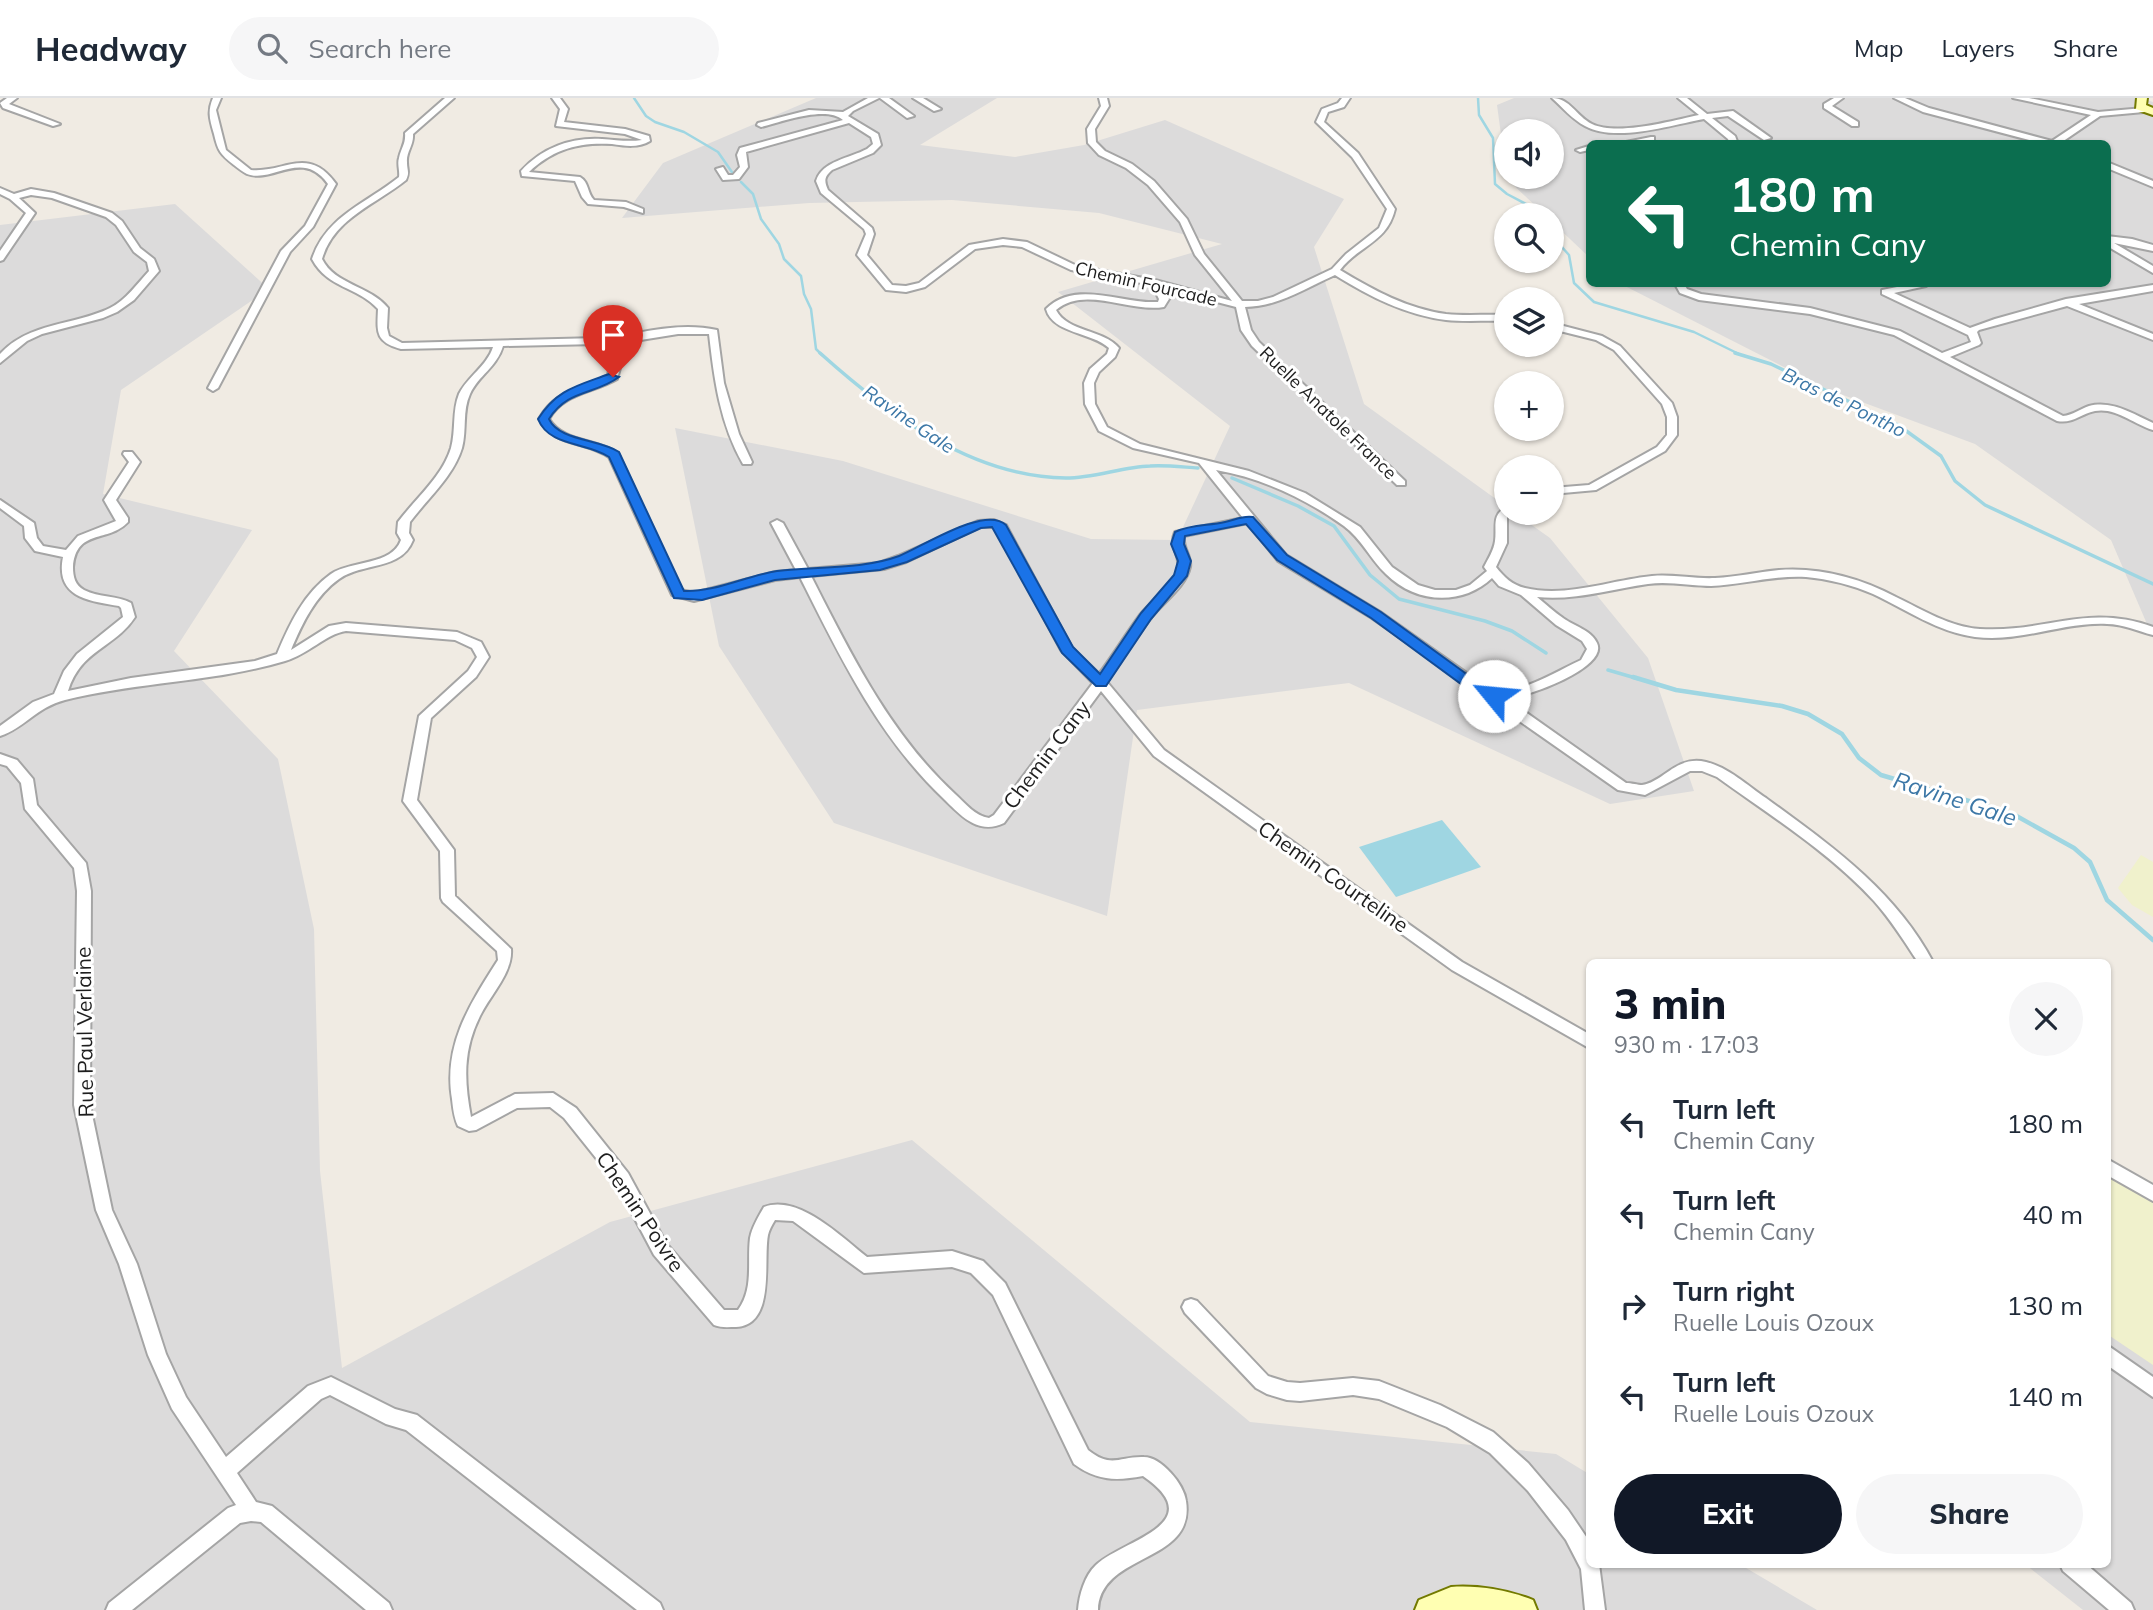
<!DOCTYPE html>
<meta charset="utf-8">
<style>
body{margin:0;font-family:Mulish,sans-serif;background:#f6f6f7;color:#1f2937;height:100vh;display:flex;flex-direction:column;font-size:26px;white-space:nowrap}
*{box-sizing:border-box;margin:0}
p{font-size:23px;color:#747a83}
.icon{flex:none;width:38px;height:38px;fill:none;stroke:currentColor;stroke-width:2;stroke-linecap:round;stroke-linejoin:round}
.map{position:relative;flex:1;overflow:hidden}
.side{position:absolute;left:1586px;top:861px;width:525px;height:609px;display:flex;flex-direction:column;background:#fff;border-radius:10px;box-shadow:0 2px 5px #0004}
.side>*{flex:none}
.guide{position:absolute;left:1586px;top:42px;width:525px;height:147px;border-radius:10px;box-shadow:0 2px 5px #0004;background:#0b6e4f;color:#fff;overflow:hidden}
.buttons{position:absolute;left:1494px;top:21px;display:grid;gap:14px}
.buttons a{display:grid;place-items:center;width:70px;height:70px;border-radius:50%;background:#fff;box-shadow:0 2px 5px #0004;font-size:35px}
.pin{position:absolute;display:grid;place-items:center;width:60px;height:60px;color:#fff;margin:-72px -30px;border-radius:50% 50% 50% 0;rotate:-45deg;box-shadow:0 0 7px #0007}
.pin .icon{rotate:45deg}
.me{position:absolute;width:77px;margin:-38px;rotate:298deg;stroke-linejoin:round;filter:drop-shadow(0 0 5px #0008)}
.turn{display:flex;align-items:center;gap:24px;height:147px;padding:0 28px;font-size:32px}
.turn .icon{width:91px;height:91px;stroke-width:2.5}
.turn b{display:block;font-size:49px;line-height:60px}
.round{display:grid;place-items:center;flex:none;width:74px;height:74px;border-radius:37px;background:#f6f6f7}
.overview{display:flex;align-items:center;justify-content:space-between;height:119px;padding:0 28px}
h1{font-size:42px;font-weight:800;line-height:52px;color:#111827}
.cta{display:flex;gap:14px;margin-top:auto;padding:14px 28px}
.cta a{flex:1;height:80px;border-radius:42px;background:#111827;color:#fff;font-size:28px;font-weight:800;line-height:80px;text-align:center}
.cta a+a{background:#f6f6f7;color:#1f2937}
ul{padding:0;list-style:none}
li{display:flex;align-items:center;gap:21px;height:91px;padding:0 28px}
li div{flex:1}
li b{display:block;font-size:26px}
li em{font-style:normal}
header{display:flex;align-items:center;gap:42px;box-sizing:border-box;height:98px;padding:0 35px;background:#fff;border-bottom:2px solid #e0e1e3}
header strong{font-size:33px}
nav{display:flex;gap:38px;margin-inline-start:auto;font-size:24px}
.search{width:490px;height:63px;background:#f6f6f7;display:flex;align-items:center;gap:18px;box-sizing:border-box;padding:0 24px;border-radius:38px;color:#747a83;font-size:26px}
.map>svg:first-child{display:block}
.residential{fill:#dcdbdb;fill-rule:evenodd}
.farmland{fill:#f0f1cc}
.water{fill:#9fd6e2}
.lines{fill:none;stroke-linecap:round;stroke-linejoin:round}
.stream-far2{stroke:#9fd6e2;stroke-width:2.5}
.stream-far1{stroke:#9fd6e2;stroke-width:3.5}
.stream{stroke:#9fd6e2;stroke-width:4.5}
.minor-casing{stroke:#a5a5a5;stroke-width:4}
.secondary-casing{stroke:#737a00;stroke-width:4}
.minor{fill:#fff;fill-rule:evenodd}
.secondary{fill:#ffffb2;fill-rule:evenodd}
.route{fill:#1a73e8;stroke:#114b97;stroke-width:2}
.labels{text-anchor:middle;stroke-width:6;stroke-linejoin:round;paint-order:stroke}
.far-street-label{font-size:18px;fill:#1e1e1e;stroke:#fff}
.far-water-label{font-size:19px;font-style:italic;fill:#3c77a6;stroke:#fff}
.street-label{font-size:21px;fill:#1e1e1e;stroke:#fff}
.water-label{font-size:23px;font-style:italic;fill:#3c77a6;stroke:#fff}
</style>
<header>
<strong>Headway</strong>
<div class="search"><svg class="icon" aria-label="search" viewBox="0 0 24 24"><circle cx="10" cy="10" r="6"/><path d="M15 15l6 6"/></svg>Search here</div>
<nav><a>Map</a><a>Layers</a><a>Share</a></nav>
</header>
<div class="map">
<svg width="2153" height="1512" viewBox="0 0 2153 1512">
<rect width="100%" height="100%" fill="#f0ebe3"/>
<path class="residential" d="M816,0H997L920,47L1015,59L1084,47L1165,22L1344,101L1314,149L1364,306L1507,409V415H1515L1550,440L1648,560L1694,693L1610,706L1349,585L1137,612L1107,818L834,725L719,548L675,330L843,363L1091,441L1177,442L1230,328L1058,194L1222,146L1099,115L952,102L809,105L622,120L663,65Z
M1514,0H2141L2153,4V540L2111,442L1975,346L1827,291L1621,186H2107V46H1589V159L1552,124V117H1545L1507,81L1497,7ZM1507,33H1552V79H1507Z
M175,106L269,191L121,292L103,396L252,432L174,553L278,661L314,831L320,1073L342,1270L610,1124L912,1042L1250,1324L1556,1356L1589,1376V1466L1741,1467L1817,1512H0V127Z
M2107,1198L2153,1206V1512H2083L2026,1467L2107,1466Z"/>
<path class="farmland" d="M2141,757L2153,764V819L2132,807L2118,790Z
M2107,1076L2153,1103V1267L2107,1236Z"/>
<path class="water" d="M1442,722L1481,769L1396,799L1359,749Z"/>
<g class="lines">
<path class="stream-far2" d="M634,0L646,18L655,24L684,34L718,54L734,77
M1478,0L1479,17L1493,40L1495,86L1507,96L1547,117
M741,84L753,96L761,121L779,146L784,161L801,178L804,196L811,211L816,251L822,257
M1552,123L1561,148L1569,157L1574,185L1594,204L1694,234L1741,257"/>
<path class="stream-far1" d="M820,255C888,316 971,379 1066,380C1094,380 1122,369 1150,368C1166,367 1182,369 1198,370
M1735,255L1771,266L1898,327L1941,358L1955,383L1985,407L2153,486
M1232,380L1298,408L1334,428L1370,477L1399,501L1485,523L1512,533L1546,555
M1608,572L1639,581"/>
<path class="stream" d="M1633,579L1676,592L1782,608L1808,616L1842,636L1859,660L1881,677L2013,716L2074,750L2090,764L2107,802L2153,842"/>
<g class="minor-casing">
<path id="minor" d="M7,0H17L9,6L60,26L53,28L3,10L0,5Z
M213,0H221L216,12L226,52L251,72C285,75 308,47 336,86L313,129L290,154L218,290L213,293L208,290L281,153L305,128L328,86C302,50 273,86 247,76C243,74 238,70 234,67C220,56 218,53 214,36C210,22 207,14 213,0Z
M445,0H454L413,36C414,47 406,54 407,64C407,73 410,74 406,82C375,107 334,120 322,161C335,187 369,187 388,210L387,230L389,238L402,245L598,240L608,242C642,233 683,224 717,232L724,285L739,336L752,364L751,366H743C720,326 714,281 709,236H678L622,245L625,252L617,281C593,295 563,295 549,321C564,345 596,340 618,355L681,492L694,495L775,474L796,472L771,425L777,422L783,425L808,471L879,465L898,458L978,423L994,422L1006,427L1072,550L1099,576C1113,557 1126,536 1140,517C1151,503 1174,488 1178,470C1181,456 1168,450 1175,434L1243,420L1199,365L1133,350L1099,333L1085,306L1084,285L1090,271L1107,256L1109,250C1092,234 1053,236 1046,211C1075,181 1122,206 1158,204L1159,201L1152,187L1071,172L1022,149L1003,147L975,151L925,189L906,194L886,192L857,157L866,136L864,131L821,95L816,83C822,63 850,60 867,51L873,46L871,39L849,25L746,54L748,69L739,81L723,82L716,71L723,69L728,77H733L740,69L737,57L740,50L843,22C826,7 781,24 761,29L757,27L758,25L809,12L843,14L868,0H879L853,13L848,18L878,36L881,47L873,55L832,72C824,79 824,83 828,92L872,130L874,136L867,157L892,187L906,188L919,185L969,147L1003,141L1027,144L1077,168L1155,182L1232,203L1195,157L1180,124L1148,87L1126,70L1099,57L1088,45L1087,31L1101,8L1099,0H1107L1109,8L1095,31L1096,44L1105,53L1132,66L1154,83L1187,121L1204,156L1242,203H1258L1273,199L1332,171L1346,156L1379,130L1387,111L1352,59L1316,24L1322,11L1338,5L1342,0H1350L1344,9L1328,14L1324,24L1358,55L1395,111C1387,145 1359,147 1340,172C1373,192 1408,211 1446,216C1466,218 1487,216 1507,217V223C1487,222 1466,224 1446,222C1405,217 1369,198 1335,177C1306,190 1277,209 1245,209L1251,232L1259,244L1405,383V387H1397L1252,248L1241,232L1236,209L1163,190L1169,201L1164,209C1130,215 1085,187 1056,212C1067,234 1103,231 1119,250L1115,259L1099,274L1094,285L1095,306L1107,329L1140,346L1249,373L1305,395L1360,429L1392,469L1418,487L1435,492H1456L1470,487L1487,473L1484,469C1488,461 1494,452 1495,443C1497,429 1491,416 1507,409V415H1511L1507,419V445L1496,469C1504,479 1512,487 1525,490C1566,500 1611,482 1652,478C1673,476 1694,481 1715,480C1737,479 1757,474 1779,472C1820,469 1860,480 1896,499C1923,512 1950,529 1980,531C2045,535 2087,505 2153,529V537C2137,533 2123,526 2107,526C2062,524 2020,545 1975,539C1938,534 1907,512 1873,496C1852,487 1829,481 1806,479C1774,477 1743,487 1711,488C1690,488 1669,483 1648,486C1612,491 1574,503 1537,499C1546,506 1554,514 1563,520C1574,528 1591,532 1597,545C1609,570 1526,599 1507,601L1626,685C1631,685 1638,687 1642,687C1664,684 1676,657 1706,664C1728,669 1748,688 1766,700C1830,747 1895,792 1933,864H1918C1904,843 1891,822 1874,803C1829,754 1771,718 1717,679L1702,673H1690L1645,697L1618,692L1372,520L1278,463L1248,425L1184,438C1182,450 1192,458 1190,469C1186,489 1162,505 1150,521C1135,541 1121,563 1107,584L1164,652L1462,864L1589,936V950L1452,872L1154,658L1101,593L1004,725C979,737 962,719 945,702C879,640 840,559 800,479L775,482L694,503L672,497L609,359C584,342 556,350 539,321C556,290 581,293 608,277L614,249L598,246L503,248C497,269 478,278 470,296C462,313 467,332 462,350C453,379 428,400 410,424L409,435L413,442C401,473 363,464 339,481C315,498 302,526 291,552L329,528L346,525L457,534L481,544L489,559L476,579L431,620L417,702L454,752L455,798L511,851C513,875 490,897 480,918C463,952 464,982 471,1019L515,996L553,995L576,1010L628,1075L666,1145L724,1212H738C754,1190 747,1165 750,1140C752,1129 759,1118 764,1109C799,1096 841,1139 867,1159L952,1153L983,1163L1005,1185L1088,1352C1112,1371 1119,1358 1144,1359C1161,1359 1184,1386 1186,1403C1196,1466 1100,1454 1098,1512H1078C1079,1497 1085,1477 1096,1467C1122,1442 1213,1426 1143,1378C1116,1383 1097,1383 1074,1366L993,1197L971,1175L952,1169L864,1175L793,1123L775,1122C772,1127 769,1132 768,1137C763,1163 776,1227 736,1229C728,1229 721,1230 714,1227L654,1157L616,1085L564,1020L550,1009L517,1010L476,1032L469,1033L458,1028C454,1020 453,1010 452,1001C443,947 470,906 498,862L497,853L443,804L441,800L440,753L403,703L419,618L468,573L477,559L472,550L455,542L346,533C326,536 307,557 285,563C216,584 137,584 65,602C37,609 23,631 0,638V628L33,604L54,596L64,573L77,556L123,519L121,510L119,508C88,503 55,499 63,459L35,453L25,440L24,428L0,410V402L34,425L37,440L43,448L66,452L78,438L116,423L104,402L129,364L123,356L124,354H132L140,364L116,402L128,420V424C109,445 76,430 73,469C73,479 75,487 84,492C99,500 117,497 131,505L135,519C115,550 81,551 68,593L131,580L255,563L277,556C289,527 304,495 331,476C351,462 392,468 401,442L397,435L398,424C416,400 442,379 451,350C456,332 452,313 459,296C468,278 487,268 493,249L401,251C375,244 377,234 378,211C357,188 328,191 312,161C326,118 367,105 399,79C400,73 397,66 399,60C401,50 406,46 405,35ZM1216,372C1262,380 1306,401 1344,428C1362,441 1370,461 1386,476C1416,506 1462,508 1492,480L1499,488L1521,497L1556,527L1582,543L1587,551L1581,562C1553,575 1524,595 1492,593L1380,514L1286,457ZM980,429H996L1061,552L1093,585L994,717L989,720C975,718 965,705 955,696C889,635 851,556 811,478L884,471L906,464Z
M552,0H560L568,11L564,24L625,31L649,38L650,43C639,50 625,48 612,46C579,44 553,51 529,74L580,79C589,84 587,95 594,102L626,104L643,111V115L624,109L588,106L582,99L575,83L522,78L521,73C542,50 571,39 602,41C616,42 629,44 642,42L625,36L556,28L560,11Z
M880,0H889L914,18L907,20Z
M913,0H923L941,11L934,13Z
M1552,0C1570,0 1576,18 1592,26C1617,38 1671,23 1699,17L1678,0H1687L1707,16L1733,13L1771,40L1764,42L1728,18L1712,20L1735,38L1738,46H1730L1728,41L1704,21C1672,27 1615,45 1585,28C1573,22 1562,9 1552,0Z
M1834,0H1843L1832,8L1858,24V28H1852L1824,10V6Z
M1894,0H1905L1929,10L2052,43L2091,17L2013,0H2029L2098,14L2144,10L2148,12L2144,14L2100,18L2059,46H2044L1923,14Z
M1651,39H1654V43L1616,46Z
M1589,48V52L1580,54L1576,52Z
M2107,64L2153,83V89L2107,70Z
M0,90L14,96L31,91L54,95L112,115L122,123L140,150L154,161L159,173L134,202L117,214L103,220L42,236L27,243L0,265V256C29,224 73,228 110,210C126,202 137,186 149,173L147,164L134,154L116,127L106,119L52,100L31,97L19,100L35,115L3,162L0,163V153L26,115L10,101L0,96Z
M2107,138L2132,141L2153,147V153L2114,145L2153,168V175L2107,148Z
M1675,186H1684L1687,191L1701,196L1810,210L1900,233L1942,255L1971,244L1968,237L1882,196V192L1912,186H1927L1926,188L1894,195L1970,230L1995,221L2066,201L2153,187V193L2079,206L2153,236V242L2067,208L1979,232L1977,234L1981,245L1979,247L1950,259L2063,318C2073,317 2080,311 2089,308C2112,302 2133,316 2153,325V332C2134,326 2115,309 2095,313C2080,316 2073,326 2057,323L1894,237L1810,216L1699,202L1680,195Z
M1552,225L1602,238L1620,248L1672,305L1677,319V337L1665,353L1596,392L1552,396V390L1589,387L1657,349L1667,337V319L1662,306L1614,252L1596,242L1552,231Z
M0,656L17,662L33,681L37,707L86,765L91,793L90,1007L112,1112L137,1166L166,1256L186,1299L226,1359L308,1288L331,1279L395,1311L417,1317L660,1505L663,1512H637L406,1332L386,1326L330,1297L321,1301L237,1375L256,1404L272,1408L389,1505L392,1512H366L261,1424L251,1423L240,1425L132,1512H106L109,1505L228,1410L236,1407L172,1311L148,1257L119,1166L96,1112L74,1007L77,793L74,770L25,711L21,685L7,668L0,666Z
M2107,1061L2153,1087V1103L2107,1077Z
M1191,1201L1197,1203L1268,1278L1287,1284L1300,1285L1353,1280L1379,1283L1440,1307L1493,1334L1528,1365L1568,1412L1589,1443V1466H1599L1605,1512H1585L1581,1471L1566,1442L1528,1393L1490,1355L1447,1329L1379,1301L1353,1297L1300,1303L1287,1302L1267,1296L1256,1290L1185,1215L1182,1209L1185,1203Z
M2107,1247L2153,1279V1299L2107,1267Z
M2060,1466H2086L2131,1505L2134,1512H2109L2063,1473Z"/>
</g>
<g class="secondary-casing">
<path id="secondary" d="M2137,0H2147L2146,7L2153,10V17L2136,11Z
M1451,1489C1477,1487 1508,1492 1533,1502L1537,1512H1415L1419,1502Z"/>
</g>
<use href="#minor" class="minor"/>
<use href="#secondary" class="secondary"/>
</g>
<path class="route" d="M609,276L619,279C595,297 568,291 549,321C559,343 600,341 619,354L684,493C716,494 745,478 777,473C816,468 861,472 899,458C922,449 985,407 1006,427L1073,549L1100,576L1141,515L1174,477L1178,463L1171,446L1175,434C1192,426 1208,428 1225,424C1235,422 1243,417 1253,419L1287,457L1381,514L1486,590L1500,594L1502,598L1494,603L1476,597L1371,520L1277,462L1246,426L1185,438L1184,446L1191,463L1187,478L1151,521L1106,588H1096L1062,555L992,429L981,430L907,464L880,472L775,482L702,502L674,500L609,359C587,344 549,349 538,321C557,291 577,288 609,276Z"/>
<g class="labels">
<g class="far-street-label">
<text transform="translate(1146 186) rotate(13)" y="6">Chemin Fourcade</text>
<text transform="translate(1328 315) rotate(44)" y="6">Ruelle Anatole France</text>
</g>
<g class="far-water-label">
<text transform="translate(1844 304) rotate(26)" y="7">Bras de Pontho</text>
<text transform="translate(909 321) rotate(34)" y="7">Ravine Gale</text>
</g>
<g class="street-label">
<text transform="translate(1047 657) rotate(-53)" y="7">Chemin Cany</text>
<text transform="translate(1333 779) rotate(35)" y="7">Chemin Courteline</text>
<text transform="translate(85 934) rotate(-91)" y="7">Rue Paul Verlaine</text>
<text transform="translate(640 1114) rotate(56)" y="7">Chemin Poivre</text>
</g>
<g class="water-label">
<text transform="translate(1955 701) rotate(18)" y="8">Ravine Gale</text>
</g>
</g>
</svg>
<div class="buttons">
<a><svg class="icon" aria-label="sound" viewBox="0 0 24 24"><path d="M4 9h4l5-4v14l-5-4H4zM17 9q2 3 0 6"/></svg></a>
<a><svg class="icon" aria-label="search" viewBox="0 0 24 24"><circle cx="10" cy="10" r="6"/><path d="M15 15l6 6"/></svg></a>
<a><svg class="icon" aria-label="layers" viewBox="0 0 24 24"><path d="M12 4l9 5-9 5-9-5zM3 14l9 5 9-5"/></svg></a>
<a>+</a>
<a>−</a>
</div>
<div class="pin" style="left:613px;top:279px;background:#d93025"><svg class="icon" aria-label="arrive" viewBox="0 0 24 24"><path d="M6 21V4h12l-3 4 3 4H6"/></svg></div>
<svg class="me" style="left:1494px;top:598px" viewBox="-20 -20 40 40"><circle r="19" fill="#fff"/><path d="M0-13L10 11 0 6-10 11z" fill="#1a73e8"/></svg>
<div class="guide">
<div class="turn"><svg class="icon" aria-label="left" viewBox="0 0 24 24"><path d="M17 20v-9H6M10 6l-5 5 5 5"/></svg><div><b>180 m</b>Chemin Cany</div></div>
</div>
<section class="side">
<div class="overview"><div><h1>3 min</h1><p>930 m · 17:03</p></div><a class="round"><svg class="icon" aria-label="close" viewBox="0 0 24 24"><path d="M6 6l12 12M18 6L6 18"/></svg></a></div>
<ul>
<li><svg class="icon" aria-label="left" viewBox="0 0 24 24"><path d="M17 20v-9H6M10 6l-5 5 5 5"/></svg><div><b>Turn left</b><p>Chemin Cany</p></div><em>180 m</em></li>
<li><svg class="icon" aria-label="left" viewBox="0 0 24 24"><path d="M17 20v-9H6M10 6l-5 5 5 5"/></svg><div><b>Turn left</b><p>Chemin Cany</p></div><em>40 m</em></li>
<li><svg class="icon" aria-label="right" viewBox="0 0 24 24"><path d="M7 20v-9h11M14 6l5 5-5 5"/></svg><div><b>Turn right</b><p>Ruelle Louis Ozoux</p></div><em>130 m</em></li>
<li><svg class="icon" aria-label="left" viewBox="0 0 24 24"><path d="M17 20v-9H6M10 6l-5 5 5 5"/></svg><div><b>Turn left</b><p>Ruelle Louis Ozoux</p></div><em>140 m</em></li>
</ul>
<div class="cta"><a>Exit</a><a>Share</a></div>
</section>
</div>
